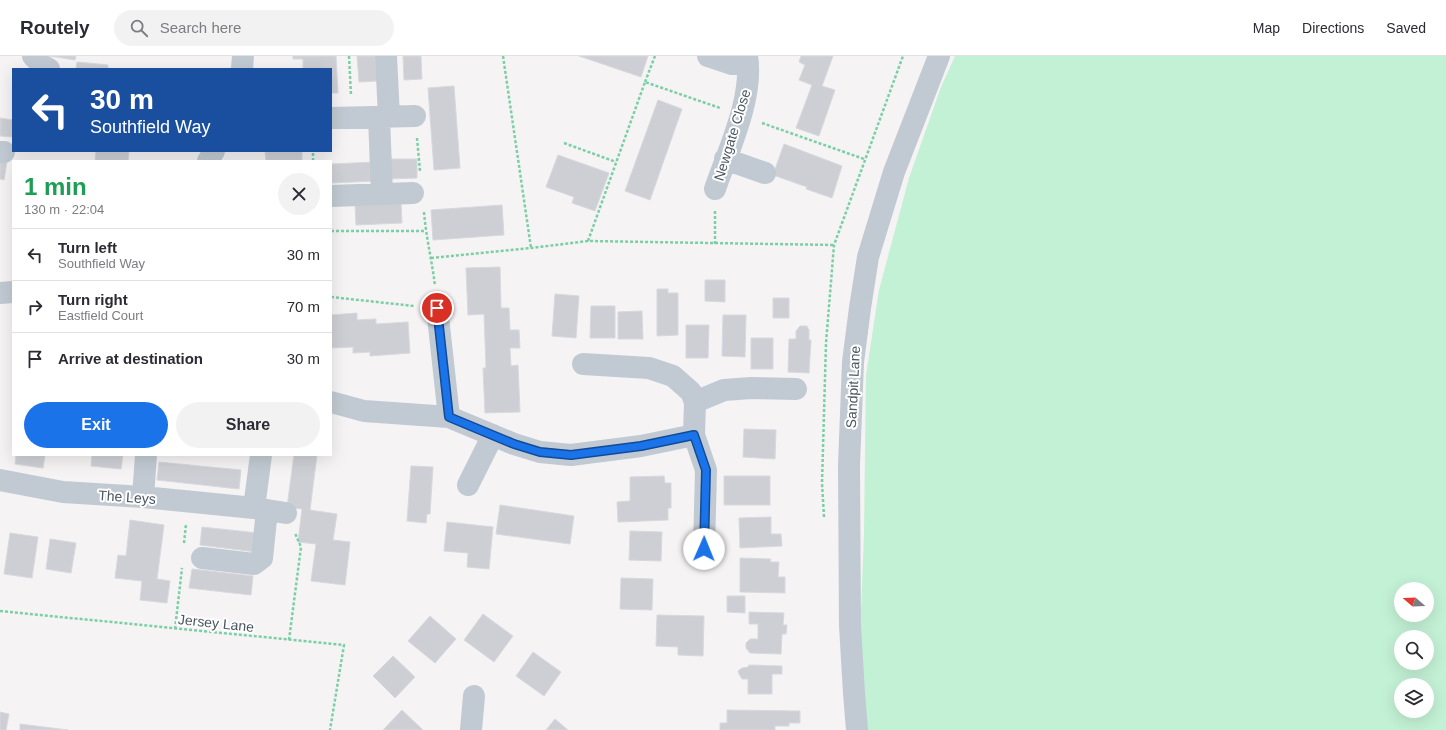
<!DOCTYPE html>
<meta charset="utf-8">
<style>
body{margin:0;font-family:Arial,sans-serif;background:#f2f2f3;color:#2b2b33;height:100vh;display:flex;flex-direction:column;font-size:15px;white-space:nowrap}
*{box-sizing:border-box;margin:0}
p{font-size:13px;color:#7c7c81}
.icon{flex:none;width:22px;height:22px;fill:none;stroke:currentColor;stroke-width:2;stroke-linecap:round;stroke-linejoin:round}
.map{position:relative;flex:1;overflow:hidden}
.side{position:absolute;left:12px;top:104px;width:320px;height:296px;display:flex;flex-direction:column;background:#fff;border-radius:0px;box-shadow:0 4px 16px #0002}
.side>*{flex:none}
.banner{position:absolute;left:12px;top:12px;width:320px;height:84px;border-radius:0px;box-shadow:0 4px 16px #0002;background:#1a4fa0;color:#fff;overflow:hidden}
.needle{width:26px;rotate:289deg}
.tools{position:absolute;left:1394px;top:526px;display:grid;gap:8px}
.tools a{display:grid;place-items:center;width:40px;height:40px;border-radius:50%;background:#fff;box-shadow:0 4px 16px #0002;font-size:20px}
.pin{position:absolute;display:grid;place-items:center;width:34px;height:34px;color:#fff;margin:-17px;border:2px solid #fff;border-radius:50%;box-shadow:0 1px 4px #0007}
.me{position:absolute;width:44px;margin:-22px;rotate:1deg;stroke-linejoin:round;filter:drop-shadow(0 0 3px #0008)}
.turn{display:flex;align-items:center;gap:14px;height:84px;padding:0 12px;font-size:18px}
.turn .icon{width:52px;height:52px;stroke-width:2.5}
.turn b{display:block;font-size:28px;line-height:34px}
.round{display:grid;place-items:center;flex:none;width:42px;height:42px;border-radius:21px;background:#f2f2f3}
.head{display:flex;align-items:center;justify-content:space-between;height:68px;padding:0 12px}
h1{font-size:24px;font-weight:700;line-height:30px;color:#1e9e55}
.button{display:flex;gap:8px;margin-top:auto;padding:8px 12px}
.button a{flex:1;height:46px;border-radius:24px;background:#1a73e8;color:#fff;font-size:16px;font-weight:700;line-height:46px;text-align:center}
.button a+a{background:#f2f2f3;color:#2b2b33}
ul{padding:0;list-style:none}
li{display:flex;align-items:center;gap:12px;height:52px;padding:0 12px;border-top:1px solid #e1e1e2}
li div{flex:1}
li b{display:block;font-size:15px}
li em{font-style:normal}
header{display:flex;align-items:center;gap:24px;box-sizing:border-box;height:56px;padding:0 20px;background:#fff;border-bottom:1px solid #e1e1e2}
header strong{font-size:19px}
nav{display:flex;gap:22px;margin-inline-start:auto;font-size:14px}
.search{width:280px;height:36px;background:#f2f2f3;display:flex;align-items:center;gap:10px;box-sizing:border-box;padding:0 14px;border-radius:22px;color:#7c7c81;font-size:15px}
.map>svg:first-child{display:block}
.green{fill:#c3f1d5;fill-rule:evenodd}
.building{fill:#cdcfd5;stroke:#d7d9de}
.lines{fill:none;stroke-linecap:round;stroke-linejoin:round}
.path{stroke:#7ad0a6;stroke-width:2.5;stroke-dasharray:3 2;stroke-linecap:butt}
.minor{stroke:#c1cad2;stroke-width:22}
.route-casing{stroke:#114b97;stroke-width:10}
.route{stroke:#1a73e8;stroke-width:7}
.labels{text-anchor:middle;stroke-width:4;stroke-linejoin:round;paint-order:stroke}
.street-label{font-size:14px;fill:#4a5661;stroke:#fff}
</style>
<header>
<strong>Routely</strong>
<div class="search"><svg class="icon" aria-label="search" viewBox="0 0 24 24"><circle cx="10" cy="10" r="6"/><path d="M15 15l6 6"/></svg>Search here</div>
<nav><a>Map</a><a>Directions</a><a>Saved</a></nav>
</header>
<div class="map">
<svg width="1446" height="674" viewBox="0 0 1446 674">
<rect width="100%" height="100%" fill="#f5f3f3"/>
<path class="green" d="M955,0H1446V674H866L860,579L864,478L866,319L879,234L909,122L941,31ZM1401,533H1427V559H1401ZM1401,581H1427V607H1401ZM1401,629H1427V655H1401Z"/>
<path class="building" d="M50,0H76L75,4Z
M293,0H336L338,37H331V13H303V3H293Z
M357,0H375L377,25L359,26Z
M403,0H421L422,23L404,24Z
M579,0H648L641,21Z
M801,0H833L822,30L835,34L819,80L796,72L812,29L799,24L805,9L799,6Z
M77,6L108,9V13H76Z
M454,30L460,112L434,114L428,32Z
M658,44L682,53L650,144L625,135Z
M0,62L13,64L12,81L0,80Z
M784,88L842,110L832,142L806,133L807,131L773,119Z
M96,95H129L128,105H95Z
M265,95H302V105H266Z
M558,99L609,117L595,155L572,147L574,141L546,131Z
M387,103H417V122L387,123Z
M0,105L7,106L4,124L0,123Z
M375,106V125L331,127V108Z
M401,146L402,167L356,169L355,148Z
M502,149L504,179L433,184L431,154Z
M500,211L501,252H509L510,274H519L520,292H510L511,310L518,309L520,356L485,357L483,312H486L484,258L468,259L466,212Z
M705,224H725V246L705,245Z
M657,233H668V237H678V279L657,280Z
M555,238L579,240L576,282L552,280Z
M773,242H789V262H773Z
M591,250H615V282H590Z
M642,255L643,283H618V256Z
M357,257V264L376,263V268L408,266L410,297L370,300V296L353,297V291L331,292V259Z
M723,259H746L745,301L722,300Z
M686,269H709L708,302H686Z
M800,270H807L809,274V284H811L809,317L788,316L789,283H796V275Z
M751,282H773V313H751Z
M744,373L776,374L775,403L743,401Z
M16,399H45L43,412L15,408Z
M92,399H123L121,413L91,410Z
M294,399H317L310,454L337,458L333,484L350,486L345,529L311,525L316,488L298,486L302,453L287,451Z
M159,406L241,414L239,433L157,424Z
M411,410L433,411L430,458H427L426,467L407,465Z
M664,420L665,427H671V452H668V464L618,466L617,446L630,445V421Z
M724,420H770V449H724Z
M500,449L574,460L570,488L496,478Z
M771,461V478H781L782,490L740,492L739,462Z
M130,464L164,469L157,523L170,525L167,547L140,544L142,525L115,522L118,499L126,500Z
M447,466L493,471L489,513L467,511L468,497L444,495Z
M202,471L258,477L256,496L200,489Z
M630,475L662,476L661,505L629,504Z
M10,477L38,481L32,522L4,518Z
M50,483L76,487L71,517L46,513Z
M740,502L771,503L770,506H779L778,521H785V537L740,536Z
M192,513L253,520L251,539L189,532Z
M621,522L653,523L652,554L620,553Z
M727,540H745V557L727,556Z
M749,556L784,557L783,569H787L786,578H782L781,598L750,597L746,592V587L750,583H758V568H749Z
M483,558L513,580L494,606L464,584Z
M657,559L704,560L703,600L678,599V591L656,590Z
M430,560L456,583L435,607L408,585Z
M533,596L561,616L544,640L516,620Z
M393,600L415,621L395,642L373,620Z
M749,609L782,610V618H772V638H748V623H742L739,618L738,615L742,612L748,611Z
M402,654L423,674H383Z
M727,654L800,655V667H789V670H775V674H720V667H727Z
M0,656L9,658L6,674H0Z
M555,663L568,674H546Z
M20,668L68,674H20Z"/>
<g class="lines">
<path class="path" d="M349,0L351,39
M503,0L531,192
M645,26L655,0
M762,67L864,103
M417,82L420,115
M564,87L616,106
M313,105V95
M424,156C426,181 432,205 435,230
M331,175H425
M588,185L645,26L720,52
M715,188V154
M431,202L531,192L588,185L834,189
M331,241L414,250
M824,461L822,427L826,287L834,189L903,0
M184,487L186,468
M0,555L344,589L330,674
M175,573L182,512
M289,584L301,491L295,477"/>
<path class="minor" d="M33,0L42,9L49,13
M386,0L389,61
M708,0L732,8H748
M242,13L243,0
M379,61L382,138
M331,62L415,60
M0,96H4
M725,103L765,117
M208,105L214,95
M715,133C728,95 754,41 747,0
M331,140L413,137
M0,237L13,236
M437,252L449,361
M583,308L649,312L673,320L691,336L695,346L694,379L706,414L704,493
M331,346L364,355L449,361L514,388L540,396L571,399L641,390L694,379
M695,346L724,334L751,332L796,333
M0,424L63,436L143,441L254,452L286,457
M468,429L493,379
M143,441L146,399
M254,452L261,399
M202,502L254,508L262,502L267,454
M471,674L474,640
M857,674L854,637L850,570L849,409L853,306L860,252L868,201L894,116L939,0"/>
</g>
<g class="lines">
<g class="route-casing">
<path id="route" d="M437,252L449,361L514,388L540,396L571,399L641,390L694,379L706,414L704,493"/>
</g>
<use href="#route" class="route"/>
</g>
<g class="labels">
<g class="street-label">
<text transform="translate(732 79) rotate(-73)" y="5">Newgate Close</text>
<text transform="translate(853 331) rotate(-87)" y="5">Sandpit Lane</text>
<text transform="translate(127 441) rotate(4)" y="5">The Leys</text>
<text transform="translate(216 567) rotate(6)" y="5">Jersey Lane</text>
</g>
</g>
</svg>
<div class="tools">
<a><svg class="needle" viewBox="-14 -14 28 28"><path d="M0-13l5 13h-10z" fill="#e53935"/><path d="M0 13l5-13h-10z" fill="#7c7c81"/></svg></a>
<a><svg class="icon" aria-label="search" viewBox="0 0 24 24"><circle cx="10" cy="10" r="6"/><path d="M15 15l6 6"/></svg></a>
<a><svg class="icon" aria-label="layers" viewBox="0 0 24 24"><path d="M12 4l9 5-9 5-9-5zM3 14l9 5 9-5"/></svg></a>
</div>
<div class="pin" style="left:437px;top:252px;background:#d93025"><svg class="icon" aria-label="arrive" viewBox="0 0 24 24"><path d="M6 21V4h12l-3 4 3 4H6"/></svg></div>
<svg class="me" style="left:704px;top:493px" viewBox="-20 -20 40 40"><circle r="19" fill="#fff"/><path d="M0-13L10 11 0 6-10 11z" fill="#1a73e8"/></svg>
<div class="banner">
<div class="turn"><svg class="icon" aria-label="left" viewBox="0 0 24 24"><path d="M17 20v-9H6M10 6l-5 5 5 5"/></svg><div><b>30 m</b>Southfield Way</div></div>
</div>
<section class="side">
<div class="head"><div><h1>1 min</h1><p>130 m · 22:04</p></div><a class="round"><svg class="icon" aria-label="close" viewBox="0 0 24 24"><path d="M6 6l12 12M18 6L6 18"/></svg></a></div>
<ul>
<li><svg class="icon" aria-label="left" viewBox="0 0 24 24"><path d="M17 20v-9H6M10 6l-5 5 5 5"/></svg><div><b>Turn left</b><p>Southfield Way</p></div><em>30 m</em></li>
<li><svg class="icon" aria-label="right" viewBox="0 0 24 24"><path d="M7 20v-9h11M14 6l5 5-5 5"/></svg><div><b>Turn right</b><p>Eastfield Court</p></div><em>70 m</em></li>
<li><svg class="icon" aria-label="arrive" viewBox="0 0 24 24"><path d="M6 21V4h12l-3 4 3 4H6"/></svg><div><b>Arrive at destination</b></div><em>30 m</em></li>
</ul>
<div class="button"><a>Exit</a><a>Share</a></div>
</section>
</div>
